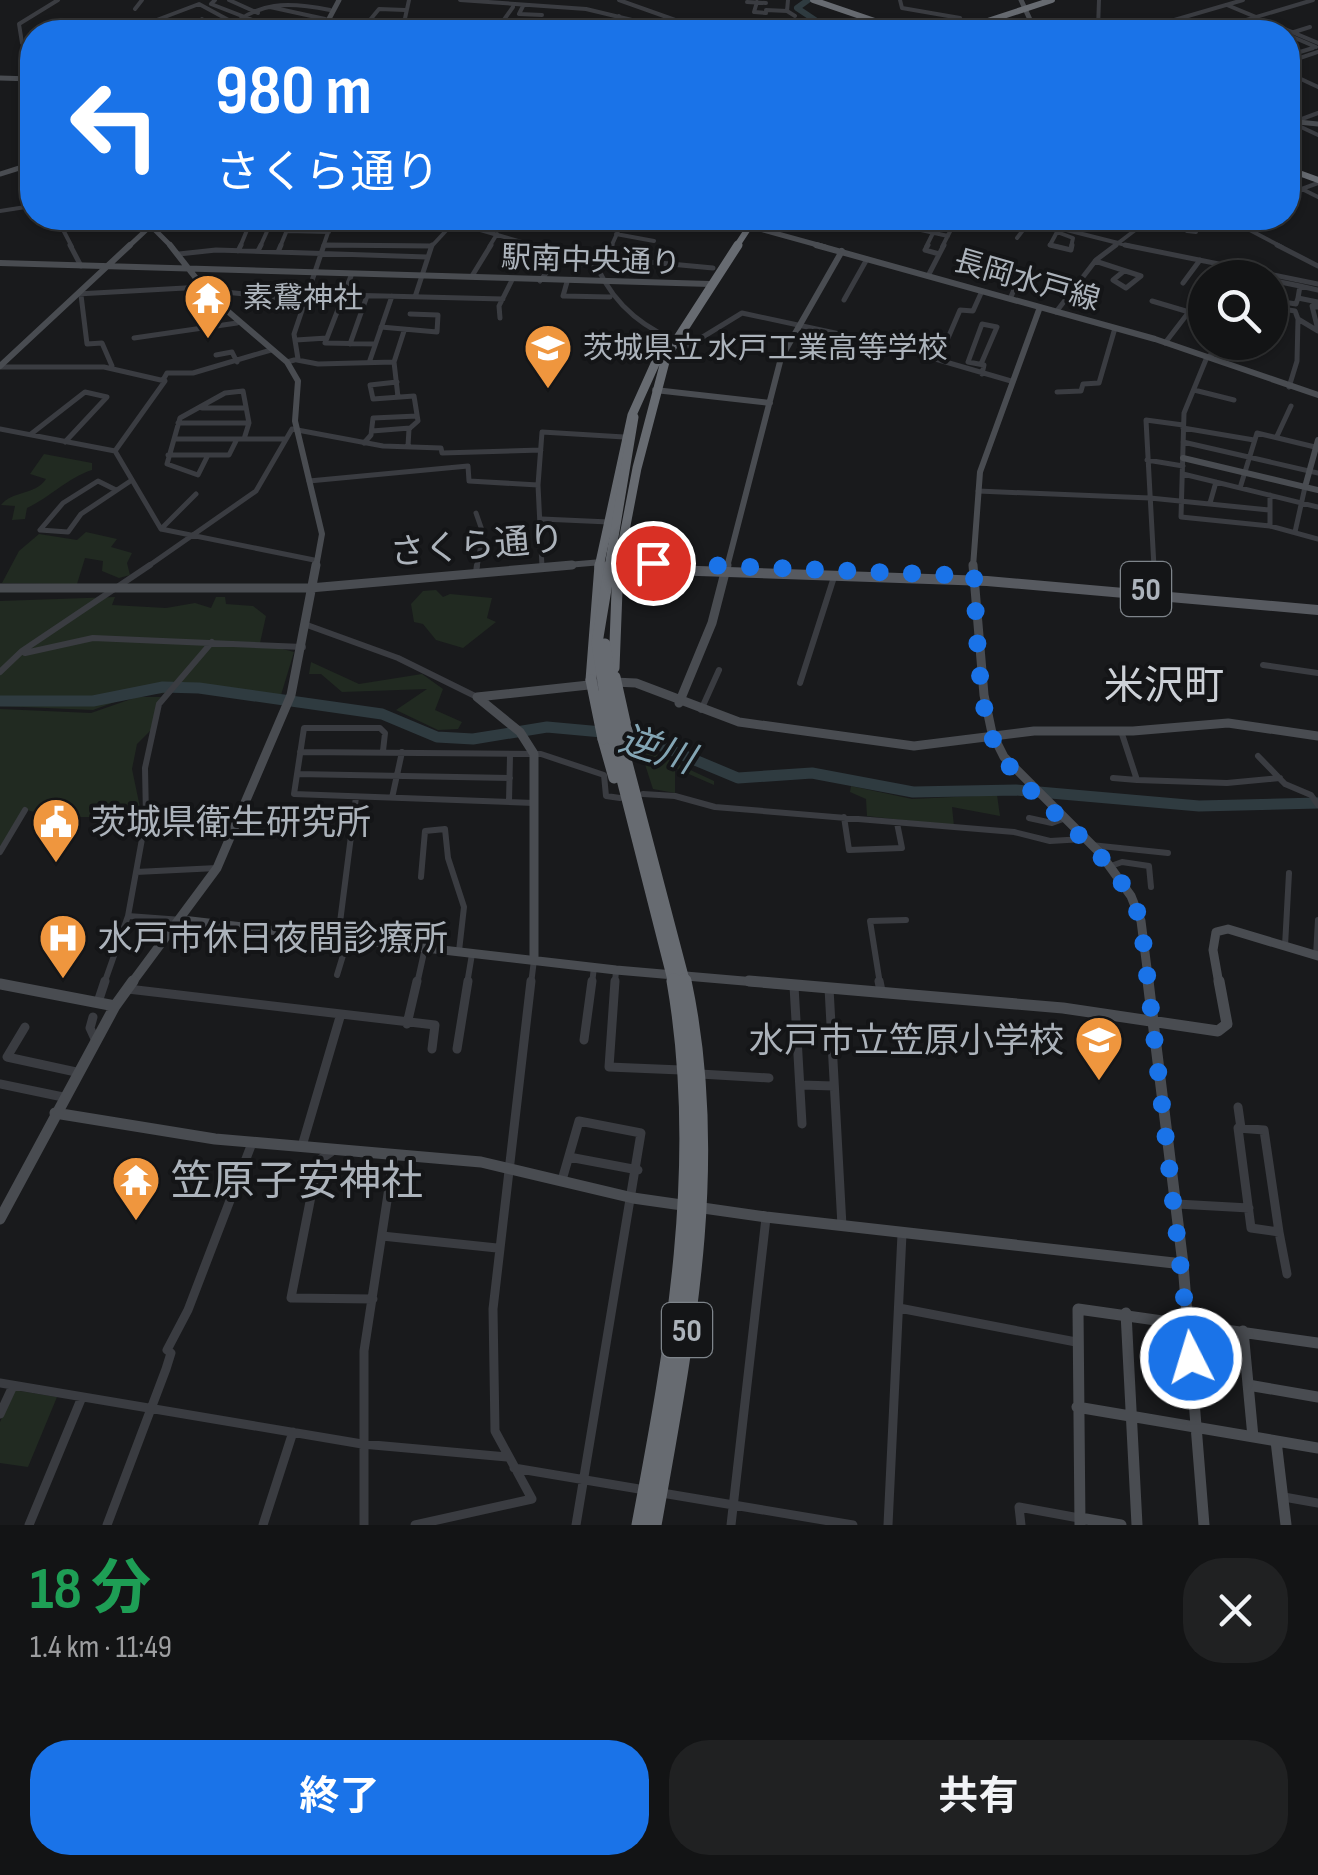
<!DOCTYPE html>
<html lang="ja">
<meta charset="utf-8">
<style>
body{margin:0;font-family:"Sofia Sans Condensed","Noto Sans JP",sans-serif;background:#202122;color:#f1f3f6;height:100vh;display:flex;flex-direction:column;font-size:38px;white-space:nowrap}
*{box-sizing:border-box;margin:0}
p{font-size:32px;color:#9d9ea0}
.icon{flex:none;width:55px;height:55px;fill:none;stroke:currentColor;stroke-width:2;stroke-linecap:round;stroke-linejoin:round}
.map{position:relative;height:1525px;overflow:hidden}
.side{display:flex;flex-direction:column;background:#131415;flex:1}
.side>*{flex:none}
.hud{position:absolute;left:20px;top:20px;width:1280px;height:210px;border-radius:40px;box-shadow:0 2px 8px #0004,0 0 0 2px #323334;background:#1a73e8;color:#fff;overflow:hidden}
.tools{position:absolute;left:1188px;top:260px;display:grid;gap:20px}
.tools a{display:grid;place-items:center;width:100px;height:100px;border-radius:50%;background:#131415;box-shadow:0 2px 8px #0004,0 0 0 2px #323334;font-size:50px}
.pin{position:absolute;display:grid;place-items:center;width:85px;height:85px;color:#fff;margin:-42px;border:5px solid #fff;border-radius:50%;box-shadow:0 2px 10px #0007}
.me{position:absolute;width:110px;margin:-55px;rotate:355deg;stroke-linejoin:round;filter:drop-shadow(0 0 8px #0008)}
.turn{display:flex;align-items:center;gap:35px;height:210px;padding:0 30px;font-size:45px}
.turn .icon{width:130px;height:130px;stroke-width:2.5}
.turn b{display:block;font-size:70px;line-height:85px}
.round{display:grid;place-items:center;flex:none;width:105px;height:105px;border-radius:40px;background:#202122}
.overview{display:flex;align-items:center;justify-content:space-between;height:170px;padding:0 30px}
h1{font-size:60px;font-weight:700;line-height:75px;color:#1e9e55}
.action{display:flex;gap:20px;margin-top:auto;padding:20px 30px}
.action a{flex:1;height:115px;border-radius:40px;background:#1a73e8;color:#fff;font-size:40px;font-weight:700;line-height:115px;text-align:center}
.action a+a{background:#202122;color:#f1f3f6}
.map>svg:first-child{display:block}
.green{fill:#212a21}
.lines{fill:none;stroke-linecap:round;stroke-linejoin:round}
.river-far1{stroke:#2f3b40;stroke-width:6}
.river{stroke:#2f3b40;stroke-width:11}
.street-far3{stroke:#3a3c41;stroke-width:4}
.street-far2{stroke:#3a3c41;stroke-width:5}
.street-far1{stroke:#3a3c41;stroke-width:6}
.street{stroke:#3a3c41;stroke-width:9}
.secondary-far3{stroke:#494c51;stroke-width:5}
.secondary-far2{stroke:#494c51;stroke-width:6}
.secondary-far1{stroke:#494c51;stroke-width:9}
.secondary{stroke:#494c51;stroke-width:11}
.primary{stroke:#575a60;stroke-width:10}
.highway-far3{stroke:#676b71;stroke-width:6}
.highway-far2{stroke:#676b71;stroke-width:9}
.highway-far1{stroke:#676b71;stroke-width:11}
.highway{stroke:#676b71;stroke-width:15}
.highway-bridge-far1{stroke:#676b71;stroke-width:9}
.highway-bridge{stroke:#676b71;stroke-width:11}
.route{stroke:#1a73e8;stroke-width:18;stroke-dasharray:0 32.4}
.labels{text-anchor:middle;stroke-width:8;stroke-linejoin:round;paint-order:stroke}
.far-street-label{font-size:30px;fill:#acb3bb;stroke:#141517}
.far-poi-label{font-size:30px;fill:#acb3bb;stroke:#141517;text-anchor:start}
.shield{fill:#141517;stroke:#7e848a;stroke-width:2.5}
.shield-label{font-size:32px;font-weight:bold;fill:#acb3bb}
.street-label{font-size:35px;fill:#acb3bb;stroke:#141517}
.poi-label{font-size:35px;fill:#acb3bb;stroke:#141517;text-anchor:start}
.water-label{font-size:38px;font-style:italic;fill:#84a6b5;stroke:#141517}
.quarter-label{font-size:40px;fill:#cdd1d7;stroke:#141517}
.near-poi-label{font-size:42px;fill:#acb3bb;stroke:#141517;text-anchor:start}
</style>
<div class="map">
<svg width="1318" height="1525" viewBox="0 0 1318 1525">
<rect width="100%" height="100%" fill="#191a1c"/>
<path class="green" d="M44,454L92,463V470C67,478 52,496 27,508L25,519L12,520L15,506L1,505C13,490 34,496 46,479L30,474Z
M86,532L117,539L111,547L132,553L127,563L130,575L119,578L102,571L103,561L85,558L77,584L2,583L19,551L39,534L77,540Z
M436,590L443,597L450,594L492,598L487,618L496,622L463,648L436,640L423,624L414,622L411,604L423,591Z
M115,597L112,605L166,608L195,603L211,608L216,597H225L226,604L253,606L266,616L260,643L294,652L281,695L174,684L166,693L134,695L93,710L0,706V601Z
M311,662L359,684L422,674L443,689L435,710L462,722L458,729L438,730L396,710L427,689L342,692L321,674H309Z
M137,697H161L152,729L137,744L132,769L142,817H51L24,809L0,848V709L91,713Z
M639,746L714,781V785L675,768V793L653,789Z
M851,786L912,799L997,795L1000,816L952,807L954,826L867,816L866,799L850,792Z
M14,1390L57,1397L28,1467L0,1463V1422Z"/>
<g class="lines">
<path class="river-far1" d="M808,0L797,8L833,32"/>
<path class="river" d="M0,701H93L163,687L199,688L382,714L437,737L473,739L547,727L635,735L738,778L812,773L913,792L1016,790L1199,806L1318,803"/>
<path class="street-far3" d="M215,0L211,4L268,26
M229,0L258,13
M460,0L586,9L682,32
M619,0L709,32
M900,0L902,8L960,18L964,26
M1099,0L1098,29L1136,32
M747,2L766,3
M757,2L754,12L766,13
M1227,5L1318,43
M523,6L519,14L542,15
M270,7L325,19
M135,9L142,0
M766,10L787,11L788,0
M787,11L795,16
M202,19L219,32
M111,25L128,31
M365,26L379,9L405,10
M364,27L426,32
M1242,27L1258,22L1281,32
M1036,30L1068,32
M125,32L199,4L234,23
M225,32C257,0 289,2 330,10
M290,32L319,24L343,32
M402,32L409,0
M469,32L484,20L503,21L513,7
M606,32L619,16
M1133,32L1243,0
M1206,32L1313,0
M1294,32L1310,27
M1288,35L1316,47
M32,47L22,43L19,24L58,0
M1290,55L1313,48
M1288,62L1318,52
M1288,73L1318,87
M25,79L32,71
M1288,121L1318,135
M1291,123L1318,113
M1302,189L1318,197
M1288,194L1318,183
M0,211L32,206
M57,218L72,247
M439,218L539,247
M899,218L952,228
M1019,218L1134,247
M1189,218L1242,229
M1227,218L1282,247
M921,230L948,236
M287,231L329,232
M1187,231L1196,232L1197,220
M1057,232L1073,238L1071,247
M1057,232L1050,245L1059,247
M1057,232L1060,227
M616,234L654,241
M1017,238L1030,221
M325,245L431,246
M240,247L252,218
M260,247L273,218
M280,247L292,218
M323,247L333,218
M431,247L454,222
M489,247L497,234
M611,247L624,218
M926,247L933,233
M942,247L957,218
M1113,247L1151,218"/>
<path class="street-far2" d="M70,245L81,266
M325,245L431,246
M531,245L546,249L543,256L597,267C616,308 646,330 688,346L742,313L877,342L1011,381
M928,245L925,250L939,254
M1050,245L1071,250L1072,245
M1125,245L1318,284
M1277,245L1318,266
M238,251L241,245
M258,251L261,245
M278,252L281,245
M179,254L216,250L427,257
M606,258L713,268
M1095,261L1141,276L1126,288L1113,280L1124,271
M597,267L612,245
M351,276L325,343L375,344
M472,276L491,245
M928,276L944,245
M1270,280L1300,286
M540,281L557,259
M567,282L563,296L610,297
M1183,283L1200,260
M206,290L340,304
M1318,290L1300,286L1298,298L1318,302
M77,294L203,287
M81,295L87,344L102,343L112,366
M344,295L503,299
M415,297L432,245
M1010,299L1022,271
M844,300L867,259
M1270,300L1296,304L1298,298
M1152,301L1189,312
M1270,307L1295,311L1298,319L1318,331
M1318,307L1312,306L1318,330
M1056,312L1096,260L1116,245
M500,318L499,306L512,280
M381,327L437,332L438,315L410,314
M134,338L237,323
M296,340L327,338
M1236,342L1207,357L1184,413L1181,517L1270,526L1318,539
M1165,343L1205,291
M350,344L367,296
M216,355L232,352L237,362
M939,359L960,310L973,311L982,291
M297,360L318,364L394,362L404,331
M370,360L392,296
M287,362L298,359L294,334L324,245
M394,362L398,397
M981,364L997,327L982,324L968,362L984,365L982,374
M0,367H104L165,381L115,451
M163,380L167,373H193L271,350
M397,382L370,385L373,399L414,396L418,421L409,429L408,446
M1289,387L1297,361L1298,319
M1194,390L1234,400
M1057,392L1081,391L1083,384L1099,383L1115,328
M202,408H245
M178,423H249
M1183,428L1254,440
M0,429L115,451L161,529L314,560
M372,431L410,428
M31,434L85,392L107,397L65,442
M1277,436L1291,406
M175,439H285
M237,439L229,455H208L198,475L167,464L180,418L225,393L243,391L249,423L244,439
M1183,442L1318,473
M364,443L371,435L373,418L417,416
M168,455H208
M1147,460L1183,466
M1183,474L1318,507
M309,481L468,466L469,481L538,485
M1240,488L1257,433L1315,447
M116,490L98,481L63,503L40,530L68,532L81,514L132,480
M978,491L1150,498L1269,510
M1270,495V526
M1210,503L1216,482
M476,513L483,533L477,567
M542,519L609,522
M161,529L196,494
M1295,532L1305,487
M147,567L256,491L292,429L383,446L441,448L442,453L541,450
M542,567L538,485L542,432L624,437
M1154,567L1146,420L1183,425"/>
<path class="street-far1" d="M1154,565L1156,595
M476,572L477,565
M307,625L398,658L477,697
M25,653L93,638L303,647
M1263,665L1318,673
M0,672L22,651L150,565
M800,683L835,574
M701,710L719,670
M1121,731L1137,780L1227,783L1280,778
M383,751L385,733L380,728H304L294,794L534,803
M300,752L541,754L604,775L606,796L620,798
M1258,756L1285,784L1311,795L1318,805
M297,774L510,778
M1113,778L1137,780
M643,794L675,796L715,807L1014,832L1050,841L1084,839
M392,798L402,752
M509,802L510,756
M844,817L849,850L902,848L897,823
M1029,818L1052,823L1063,819
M1091,845L1168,853
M0,852L25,810
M1111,866L1122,862L1149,866L1151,887
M136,872L217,868
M421,877L425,831L445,829L448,858L464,907L459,951
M128,916L182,920
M338,938L356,797
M1285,946L1289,873
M1316,956L1318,920
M337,975L348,939
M104,984L128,916L146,817L145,768L159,704L212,642
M417,984L425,948
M467,984L472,954
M531,984L534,960
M592,984L594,967
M615,984L616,970
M880,984L870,921L906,920"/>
<path class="street" d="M615,981L609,1067L681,1070
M879,981L881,991
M794,986L802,1124
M829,988L842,1226
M128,989L435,1025L432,1049
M98,1002L105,981
M93,1017L90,1028L95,1039
M407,1024L417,981
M25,1027L7,1057L76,1072
M584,1040L592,981
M457,1049L468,981
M700,1074L769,1078
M0,1084L63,1097
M801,1085L834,1086
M1238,1107L1241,1128
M1238,1128L1264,1130L1279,1232L1251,1228Z
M302,1146L340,1017
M331,1152L318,1161L291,1298L373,1299
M569,1157L638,1170
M562,1180L579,1121L641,1133L576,1525
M1177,1204L1249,1208
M1279,1232L1287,1274
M382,1236L497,1248
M899,1308L1076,1342
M0,1383L362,1444L507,1457
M0,1414L13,1386
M514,1468L645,1490
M662,1493L853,1525
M1284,1497L1318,1503
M29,1525L82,1397
M107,1525L166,1369L171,1353L167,1350L188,1310L252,1143
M263,1525L293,1432
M364,1525V1351L394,1155
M415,1525L532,1499L495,1431L493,1309L531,981
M731,1525L766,1218
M888,1525L902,1234
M1021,1525L1019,1507L1079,1518"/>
<path class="secondary-far3" d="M1021,0L1032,24L1098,29
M322,32L339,0
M0,78L32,79
M1288,121L1318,124
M0,174L32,164
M720,218L825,247
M147,222L172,247
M128,247L159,218"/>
<path class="secondary-far2" d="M170,245L210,296L287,362L298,381L295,421L322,534L316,567
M816,245L1155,339L1318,395
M0,263L710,284
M0,366L130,245
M655,390L770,403
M1183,458L1318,490
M1305,487L1318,440
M544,567L602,562
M727,567L781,358L842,251
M973,567L980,472L1040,307"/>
<path class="secondary-far1" d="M973,565L984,695L992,733L1004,757L1100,853L1131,896L1141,921L1149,984
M0,588H310L572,565
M614,682L636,683L739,722L914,746L1034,731H1133L1228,723L1318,736
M477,697L598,684
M477,697L520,732L534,754V959
M679,703L712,623L727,565
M182,920L616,970L778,984
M131,984L217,868L291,695L316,565
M1219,984L1213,950L1216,932L1228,929L1318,956"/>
<path class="secondary" d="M749,981L1063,1008L1218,1031L1227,1024L1219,981
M1148,981L1183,1264L1204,1525
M0,984L115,1006
M55,1113L215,1139L481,1162L633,1198L766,1217L1183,1264
M0,1219L115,1006L133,981
M1126,1313L1137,1525
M1243,1331L1253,1437
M1248,1385L1318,1397
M1077,1407L1318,1448
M1276,1441L1286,1525
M1080,1518L1121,1525
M1080,1525L1078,1309L1318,1343"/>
<path class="primary" d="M611,568L987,581L1318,610"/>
<path class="highway-far3" d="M813,0L907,32
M954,32L1052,0
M1288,169L1318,180
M736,247L755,218"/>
<path class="highway-far2" d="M665,358L738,245
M599,567L632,415L659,355
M618,567L637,468L667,354"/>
<path class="highway-far1" d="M614,668L618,565
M591,680L600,565
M603,739L614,778
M612,740L674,984
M621,740L685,984"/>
<path class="highway" d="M639,1525C673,1345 706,1164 674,981
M654,1525C686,1344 723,1164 684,981"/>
<path class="highway-bridge-far1" d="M609,567L634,417"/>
<path class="highway-bridge" d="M610,565L597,643L612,740
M605,644L621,740
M615,677L629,740
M591,680L603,739"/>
</g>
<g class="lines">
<path class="route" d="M653,563L974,576C976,614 978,704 992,737C1022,806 1114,840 1141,922L1191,1358"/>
</g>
<defs>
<g id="temple-pin" transform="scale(2.5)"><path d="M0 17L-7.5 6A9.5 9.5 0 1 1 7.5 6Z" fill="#ef963e" stroke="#141517"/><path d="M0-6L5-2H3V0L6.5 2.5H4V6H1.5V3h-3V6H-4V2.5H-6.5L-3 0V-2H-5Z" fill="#fff"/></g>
<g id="school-pin" transform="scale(2.5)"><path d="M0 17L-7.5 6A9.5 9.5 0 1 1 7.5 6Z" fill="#ef963e" stroke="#141517"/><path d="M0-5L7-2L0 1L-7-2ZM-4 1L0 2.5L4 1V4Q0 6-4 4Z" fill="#fff"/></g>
<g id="civic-pin" transform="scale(2.5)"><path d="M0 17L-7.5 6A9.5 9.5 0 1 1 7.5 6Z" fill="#ef963e" stroke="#141517"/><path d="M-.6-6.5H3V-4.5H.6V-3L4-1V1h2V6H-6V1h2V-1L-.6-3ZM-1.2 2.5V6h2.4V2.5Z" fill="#fff"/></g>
<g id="hospital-pin" transform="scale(2.5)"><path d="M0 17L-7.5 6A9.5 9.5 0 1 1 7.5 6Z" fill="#ef963e" stroke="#141517"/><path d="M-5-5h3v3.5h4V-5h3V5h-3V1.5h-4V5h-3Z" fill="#fff"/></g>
</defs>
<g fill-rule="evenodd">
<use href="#temple-pin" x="208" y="298"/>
<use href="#school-pin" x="548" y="348"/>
<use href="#civic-pin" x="56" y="822"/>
<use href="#hospital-pin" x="63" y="938"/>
<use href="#school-pin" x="1099" y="1040"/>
<use href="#temple-pin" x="136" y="1180"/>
</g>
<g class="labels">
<g class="far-street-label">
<text transform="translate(591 260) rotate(2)" y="10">駅南中央通り</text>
<text transform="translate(1027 280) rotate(16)" y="10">長岡水戸線</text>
</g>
<g class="far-poi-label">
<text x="243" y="308">素鵞神社</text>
<text x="583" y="358">茨城県立 水戸工業高等学校</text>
</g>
<g class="shield">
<rect x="1121" y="562" width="50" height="54" rx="8"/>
<rect x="662" y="1303" width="50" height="54" rx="8"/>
</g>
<g class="shield-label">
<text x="1146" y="600">50</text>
<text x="687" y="1341">50</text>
</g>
<g class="street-label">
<text transform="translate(477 545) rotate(-5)" y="12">さくら通り</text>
</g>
<g class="poi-label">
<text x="91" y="834">茨城県衛生研究所</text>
<text x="98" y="950">水戸市休日夜間診療所</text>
<text x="1064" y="1052" text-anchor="end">水戸市立笠原小学校</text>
</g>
<g class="water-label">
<text transform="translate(657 749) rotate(18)" y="13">逆川</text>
</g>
<g class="quarter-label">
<text x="1164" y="699">米沢町</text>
</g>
<g class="near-poi-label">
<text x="171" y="1195">笠原子安神社</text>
</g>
</g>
</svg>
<div class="tools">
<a><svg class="icon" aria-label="search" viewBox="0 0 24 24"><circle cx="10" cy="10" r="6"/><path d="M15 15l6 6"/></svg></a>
</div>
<div class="pin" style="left:653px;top:563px;background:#d93025"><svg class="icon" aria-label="arrive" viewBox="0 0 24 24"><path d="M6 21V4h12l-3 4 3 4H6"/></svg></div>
<svg class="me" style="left:1191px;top:1358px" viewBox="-20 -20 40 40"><circle r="17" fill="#1a73e8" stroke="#fff" stroke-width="3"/><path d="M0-11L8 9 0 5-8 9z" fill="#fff"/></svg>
<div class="hud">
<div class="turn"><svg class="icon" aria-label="left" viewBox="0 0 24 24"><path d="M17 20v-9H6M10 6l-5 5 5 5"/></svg><div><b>980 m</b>さくら通り</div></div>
</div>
</div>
<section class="side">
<div class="overview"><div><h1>18 分</h1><p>1.4 km · 11:49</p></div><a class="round"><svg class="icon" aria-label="close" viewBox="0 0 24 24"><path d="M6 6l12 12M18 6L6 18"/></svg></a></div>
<div class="action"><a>終了</a><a>共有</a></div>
</section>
